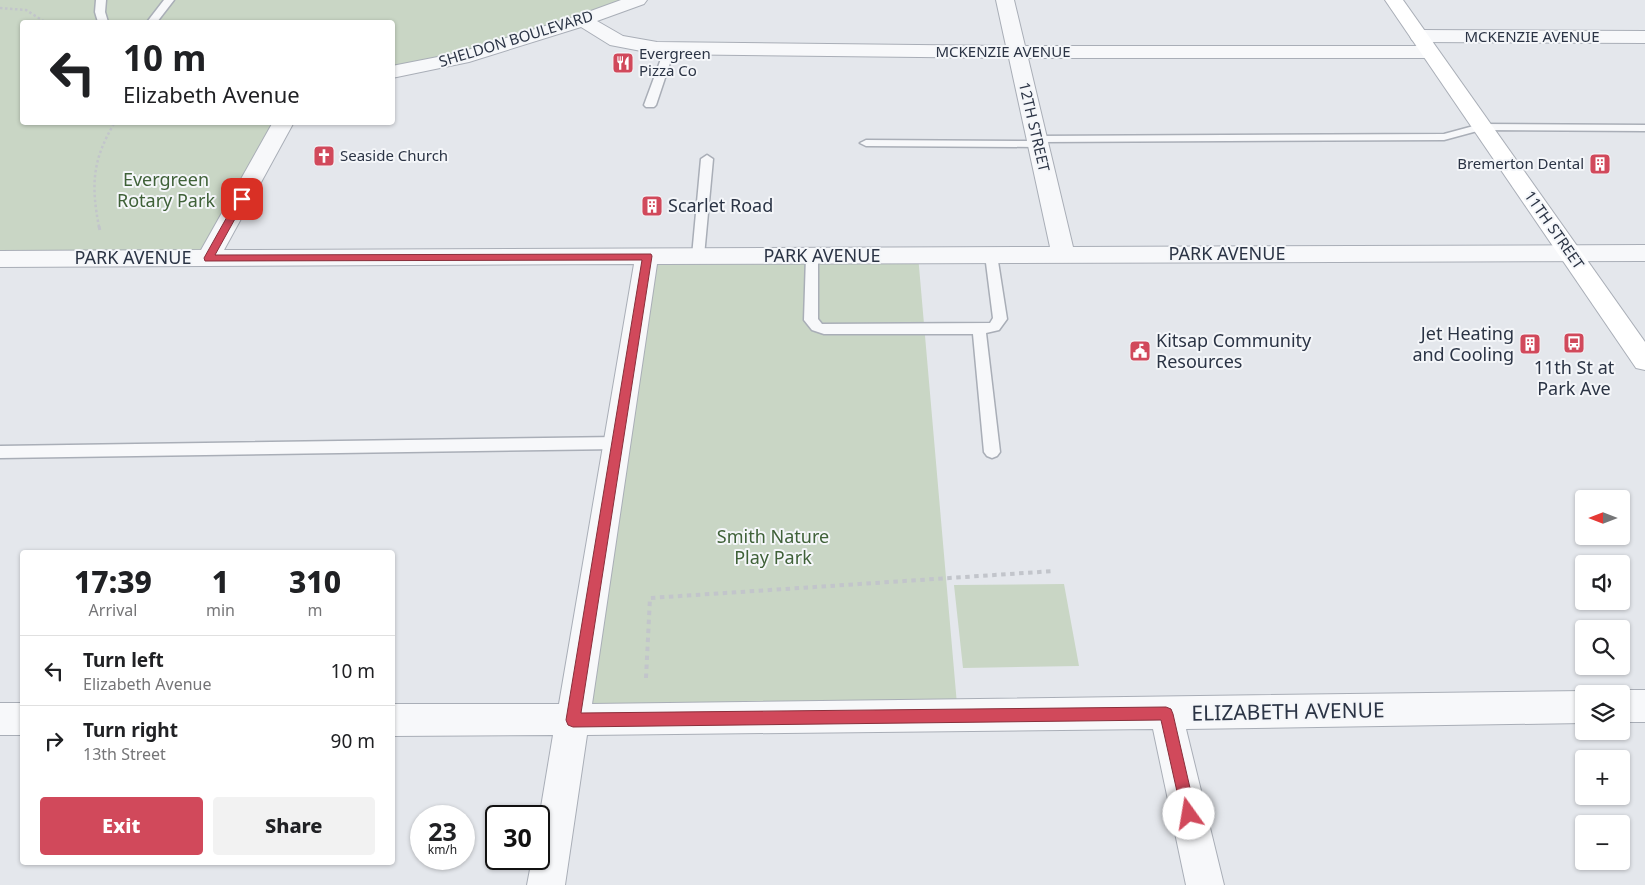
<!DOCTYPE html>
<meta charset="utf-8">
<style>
body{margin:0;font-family:"Noto Sans",sans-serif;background:#f2f2f2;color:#202124;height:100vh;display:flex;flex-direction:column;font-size:19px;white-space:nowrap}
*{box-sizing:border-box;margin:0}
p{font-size:16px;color:#757577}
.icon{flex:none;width:28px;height:28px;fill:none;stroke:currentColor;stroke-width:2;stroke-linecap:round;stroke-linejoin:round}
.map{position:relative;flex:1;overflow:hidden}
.sheet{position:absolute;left:20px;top:550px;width:375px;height:315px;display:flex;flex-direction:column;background:#fff;border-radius:5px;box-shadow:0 1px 4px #0004}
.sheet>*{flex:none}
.top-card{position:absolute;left:20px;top:20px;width:375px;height:105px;border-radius:5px;box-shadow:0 1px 4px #0004;background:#fff;color:#202124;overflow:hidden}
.needle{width:32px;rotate:270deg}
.tools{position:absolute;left:1575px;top:490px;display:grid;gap:10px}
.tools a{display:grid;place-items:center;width:55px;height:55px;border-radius:5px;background:#fff;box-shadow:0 1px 4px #0004;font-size:25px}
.speed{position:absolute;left:410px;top:805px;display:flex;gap:10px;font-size:25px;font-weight:700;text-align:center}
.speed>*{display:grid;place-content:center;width:65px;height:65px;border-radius:50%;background:#fff;box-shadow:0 1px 4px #0004;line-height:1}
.speed small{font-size:12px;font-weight:400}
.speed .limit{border:2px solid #111;border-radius:8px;background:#fff;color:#111}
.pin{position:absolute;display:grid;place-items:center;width:42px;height:42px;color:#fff;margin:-21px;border-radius:10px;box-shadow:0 2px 8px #0006}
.me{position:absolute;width:55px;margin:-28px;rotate:347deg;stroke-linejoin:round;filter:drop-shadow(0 0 4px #0008)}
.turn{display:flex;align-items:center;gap:18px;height:105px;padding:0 20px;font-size:22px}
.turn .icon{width:65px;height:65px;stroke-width:2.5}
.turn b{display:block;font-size:35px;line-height:42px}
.eta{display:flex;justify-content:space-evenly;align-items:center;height:85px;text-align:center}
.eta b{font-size:30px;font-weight:800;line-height:35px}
.cta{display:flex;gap:10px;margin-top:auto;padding:10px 20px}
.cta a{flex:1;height:58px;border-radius:5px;background:#d1495b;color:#fff;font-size:20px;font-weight:800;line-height:58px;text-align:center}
.cta a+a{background:#f2f2f2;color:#202124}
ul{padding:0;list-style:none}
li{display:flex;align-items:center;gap:15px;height:70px;padding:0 20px;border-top:1px solid #e0e0e0}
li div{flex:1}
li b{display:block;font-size:19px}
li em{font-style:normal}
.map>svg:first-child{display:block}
.green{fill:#c9d6c5}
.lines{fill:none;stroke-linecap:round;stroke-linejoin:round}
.lane-casing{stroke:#a9aeb7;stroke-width:3}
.street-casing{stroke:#a9aeb7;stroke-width:2}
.secondary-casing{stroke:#a9aeb7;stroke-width:2}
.path-far2{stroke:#c2c5cb;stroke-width:2.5;stroke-dasharray:2.5 2.5;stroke-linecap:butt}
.path-far1{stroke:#c2c5cb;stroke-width:3;stroke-dasharray:4 4;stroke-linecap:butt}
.path{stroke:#c2c5cb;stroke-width:4;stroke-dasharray:4.5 4.5;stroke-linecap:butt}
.lane{fill:#f7f8fa;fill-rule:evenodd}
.street{fill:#f7f8fa;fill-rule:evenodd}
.secondary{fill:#fff;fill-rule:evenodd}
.route{fill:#d1495b;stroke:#882f3b}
.labels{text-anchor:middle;stroke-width:4;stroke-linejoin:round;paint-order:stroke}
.far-street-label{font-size:15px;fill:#2b3445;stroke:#f4f6f9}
.far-poi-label{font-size:15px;fill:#2b3445;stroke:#f4f6f9;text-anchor:start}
.park-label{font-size:18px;fill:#3f6138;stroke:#f4f6f9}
.poi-label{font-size:18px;fill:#2b3445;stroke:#f4f6f9;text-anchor:start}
.street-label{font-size:18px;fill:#2b3445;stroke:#f4f6f9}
.near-street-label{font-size:21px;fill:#2b3445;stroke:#f4f6f9}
</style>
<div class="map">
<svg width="1645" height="885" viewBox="0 0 1645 885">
<rect width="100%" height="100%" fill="#e4e7ec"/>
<path class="green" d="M0,0H638L393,72L392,22H22V122L284,123L208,258L0,259Z
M918,255L958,716L573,720L647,256Z
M1064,584L1079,666L963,668L954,585Z"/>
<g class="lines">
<g class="lane-casing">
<path id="lane" d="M96,0H106L105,12L108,22H98L95,12Z
M164,0H174L157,22H147Z
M670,45L675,48L656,105L654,107H646L644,105L665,48Z
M1481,124L1645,125V131L1481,130L1444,140L1043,142L1042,146L1038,147L866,146L860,143L866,140L1031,141L1032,137L1036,136L1444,134Z
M707,155L713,159L704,256L698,260L692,256L701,159Z
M991,251L997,255L1007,319L999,330L986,333L1000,452L997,456L992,458L987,456L984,452L973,334H824L812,330L804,320L806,256L812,252L818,256V319L822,324L990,323L993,318L985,255Z
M618,437L623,439L626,443L623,447L618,449L0,458V446Z"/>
</g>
<g class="street-casing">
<path id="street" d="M621,0H647L644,4L597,21L623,36L657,42L1006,46L996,0H1014L1025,46H1429L1436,48L1439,52L1436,56L1429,58H1028L1073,247L1645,245V261L657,264L592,704L1584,691L1590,694H1584V723L1186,729L1224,885H1186L1153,729L587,735L565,885H527L532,859H539V819L553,735L392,736V704H559L634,264L0,267V251L201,250L273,122H294L224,250L1050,247L1009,58L657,54L610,45L581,27L469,62L392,78V66L458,53L577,16Z
M1419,30L1645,31V43L1419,42L1412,40L1410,36L1412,32Z
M1621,690H1645V722H1621V694H1612Z
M0,703H22V735H0Z"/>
</g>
<g class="secondary-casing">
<path id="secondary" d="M1385,0H1403L1645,342V370L1636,368Z"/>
</g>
<path class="path-far2" d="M0,8L26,10L45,22
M99,227C91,185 92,160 115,122"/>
<path class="path-far1" d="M99,226L100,231"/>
<path class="path" d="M646,678L650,598L1054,571"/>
<use href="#lane" class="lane"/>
<use href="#street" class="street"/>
<use href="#secondary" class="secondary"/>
</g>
<path class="route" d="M242,196L246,199L215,255L651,254L652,256L581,713L1166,707L1171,709L1173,714L1196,814L1194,819L1189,821L1184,819L1182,814L1161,720L573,727L568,725L566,720L642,260L205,261L204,258L237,199Z"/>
<defs>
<g id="restaurant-square" transform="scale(1.125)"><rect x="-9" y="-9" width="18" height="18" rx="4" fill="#d1495b" stroke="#f4f6f9"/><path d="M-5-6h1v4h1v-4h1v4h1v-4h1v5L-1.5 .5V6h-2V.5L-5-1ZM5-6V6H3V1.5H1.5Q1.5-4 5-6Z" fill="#fff"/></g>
<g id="church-square" transform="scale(1.125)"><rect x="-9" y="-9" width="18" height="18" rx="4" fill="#d1495b" stroke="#f4f6f9"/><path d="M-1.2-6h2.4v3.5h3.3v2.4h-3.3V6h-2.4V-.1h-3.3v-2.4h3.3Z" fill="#fff"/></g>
<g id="building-square" transform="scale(1.125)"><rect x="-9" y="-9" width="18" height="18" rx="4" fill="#d1495b" stroke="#f4f6f9"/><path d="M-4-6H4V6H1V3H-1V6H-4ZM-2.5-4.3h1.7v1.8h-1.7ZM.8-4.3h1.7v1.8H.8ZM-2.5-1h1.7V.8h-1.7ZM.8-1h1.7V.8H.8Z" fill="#fff"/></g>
<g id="bus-square" transform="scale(1.125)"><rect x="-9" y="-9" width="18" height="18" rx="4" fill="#d1495b" stroke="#f4f6f9"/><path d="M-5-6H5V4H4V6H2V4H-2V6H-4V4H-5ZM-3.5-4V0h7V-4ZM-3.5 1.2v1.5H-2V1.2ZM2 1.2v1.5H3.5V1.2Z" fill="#fff"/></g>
<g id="civic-square" transform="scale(1.125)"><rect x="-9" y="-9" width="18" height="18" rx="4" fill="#d1495b" stroke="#f4f6f9"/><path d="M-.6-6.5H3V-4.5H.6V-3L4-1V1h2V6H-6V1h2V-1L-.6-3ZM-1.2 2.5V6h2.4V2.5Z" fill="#fff"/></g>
</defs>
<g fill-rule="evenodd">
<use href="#restaurant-square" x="623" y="63"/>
<use href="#church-square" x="324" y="156"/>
<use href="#building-square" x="1600" y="164"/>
<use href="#building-square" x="652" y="206"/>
<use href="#bus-square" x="1574" y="343"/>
<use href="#building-square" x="1530" y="344"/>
<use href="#civic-square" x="1140" y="351"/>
</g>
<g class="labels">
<g class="far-street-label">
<text x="1532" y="42">MCKENZIE AVENUE</text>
<text transform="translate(516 39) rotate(-17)" y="5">SHELDON BOULEVARD</text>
<text x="1003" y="57">MCKENZIE AVENUE</text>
<text transform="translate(1034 127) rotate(77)" y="5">12TH STREET</text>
<text transform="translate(1554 230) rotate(55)" y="5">11TH STREET</text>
</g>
<g class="far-poi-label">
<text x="639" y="59">Evergreen<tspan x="639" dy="17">Pizza Co</tspan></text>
<text x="340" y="161">Seaside Church</text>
<text x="1584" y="169" text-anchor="end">Bremerton Dental</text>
</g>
<g class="park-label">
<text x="166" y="186">Evergreen<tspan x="166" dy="21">Rotary Park</tspan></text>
<text x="773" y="543">Smith Nature<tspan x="773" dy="21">Play Park</tspan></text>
</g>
<g class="poi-label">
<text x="668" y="212">Scarlet Road</text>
<text x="1514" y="340" text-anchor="end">Jet Heating<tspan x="1514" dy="21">and Cooling</tspan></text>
<text x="1156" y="347">Kitsap Community<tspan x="1156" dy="21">Resources</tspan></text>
<text x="1574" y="374" text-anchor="middle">11th St at<tspan x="1574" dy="21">Park Ave</tspan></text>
</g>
<g class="street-label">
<text x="1227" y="260">PARK AVENUE</text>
<text x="822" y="262">PARK AVENUE</text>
<text x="133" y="264">PARK AVENUE</text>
</g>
<g class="near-street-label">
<text transform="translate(1288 712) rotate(-1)" y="7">ELIZABETH AVENUE</text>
</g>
</g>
</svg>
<div class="tools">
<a><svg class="needle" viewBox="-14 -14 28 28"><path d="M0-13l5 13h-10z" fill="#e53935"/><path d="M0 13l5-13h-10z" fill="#757577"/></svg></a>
<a><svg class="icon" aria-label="sound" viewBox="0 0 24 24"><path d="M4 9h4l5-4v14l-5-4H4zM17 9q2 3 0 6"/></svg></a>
<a><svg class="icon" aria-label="search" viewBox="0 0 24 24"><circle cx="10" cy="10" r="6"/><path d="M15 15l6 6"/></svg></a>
<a><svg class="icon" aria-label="layers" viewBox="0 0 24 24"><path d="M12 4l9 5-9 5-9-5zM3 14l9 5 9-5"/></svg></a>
<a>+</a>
<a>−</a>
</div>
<div class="speed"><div>23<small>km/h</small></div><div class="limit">30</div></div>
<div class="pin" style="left:242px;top:199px;background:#d93025"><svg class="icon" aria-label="arrive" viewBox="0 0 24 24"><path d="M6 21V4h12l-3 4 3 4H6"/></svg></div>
<svg class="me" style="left:1189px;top:814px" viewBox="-20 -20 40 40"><circle r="19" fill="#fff"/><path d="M0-13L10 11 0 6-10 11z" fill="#d1495b"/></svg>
<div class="top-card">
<div class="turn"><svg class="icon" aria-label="left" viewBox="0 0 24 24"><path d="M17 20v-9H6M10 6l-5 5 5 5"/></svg><div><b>10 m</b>Elizabeth Avenue</div></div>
</div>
<section class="sheet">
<div class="eta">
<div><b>17:39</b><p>Arrival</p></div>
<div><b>1</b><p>min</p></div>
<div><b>310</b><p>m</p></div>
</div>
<ul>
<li><svg class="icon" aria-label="left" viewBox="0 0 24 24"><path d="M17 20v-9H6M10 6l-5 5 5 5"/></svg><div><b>Turn left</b><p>Elizabeth Avenue</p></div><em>10 m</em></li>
<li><svg class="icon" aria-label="right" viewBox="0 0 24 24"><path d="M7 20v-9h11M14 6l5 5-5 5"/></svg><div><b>Turn right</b><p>13th Street</p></div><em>90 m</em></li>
</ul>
<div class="cta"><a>Exit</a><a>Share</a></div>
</section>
</div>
